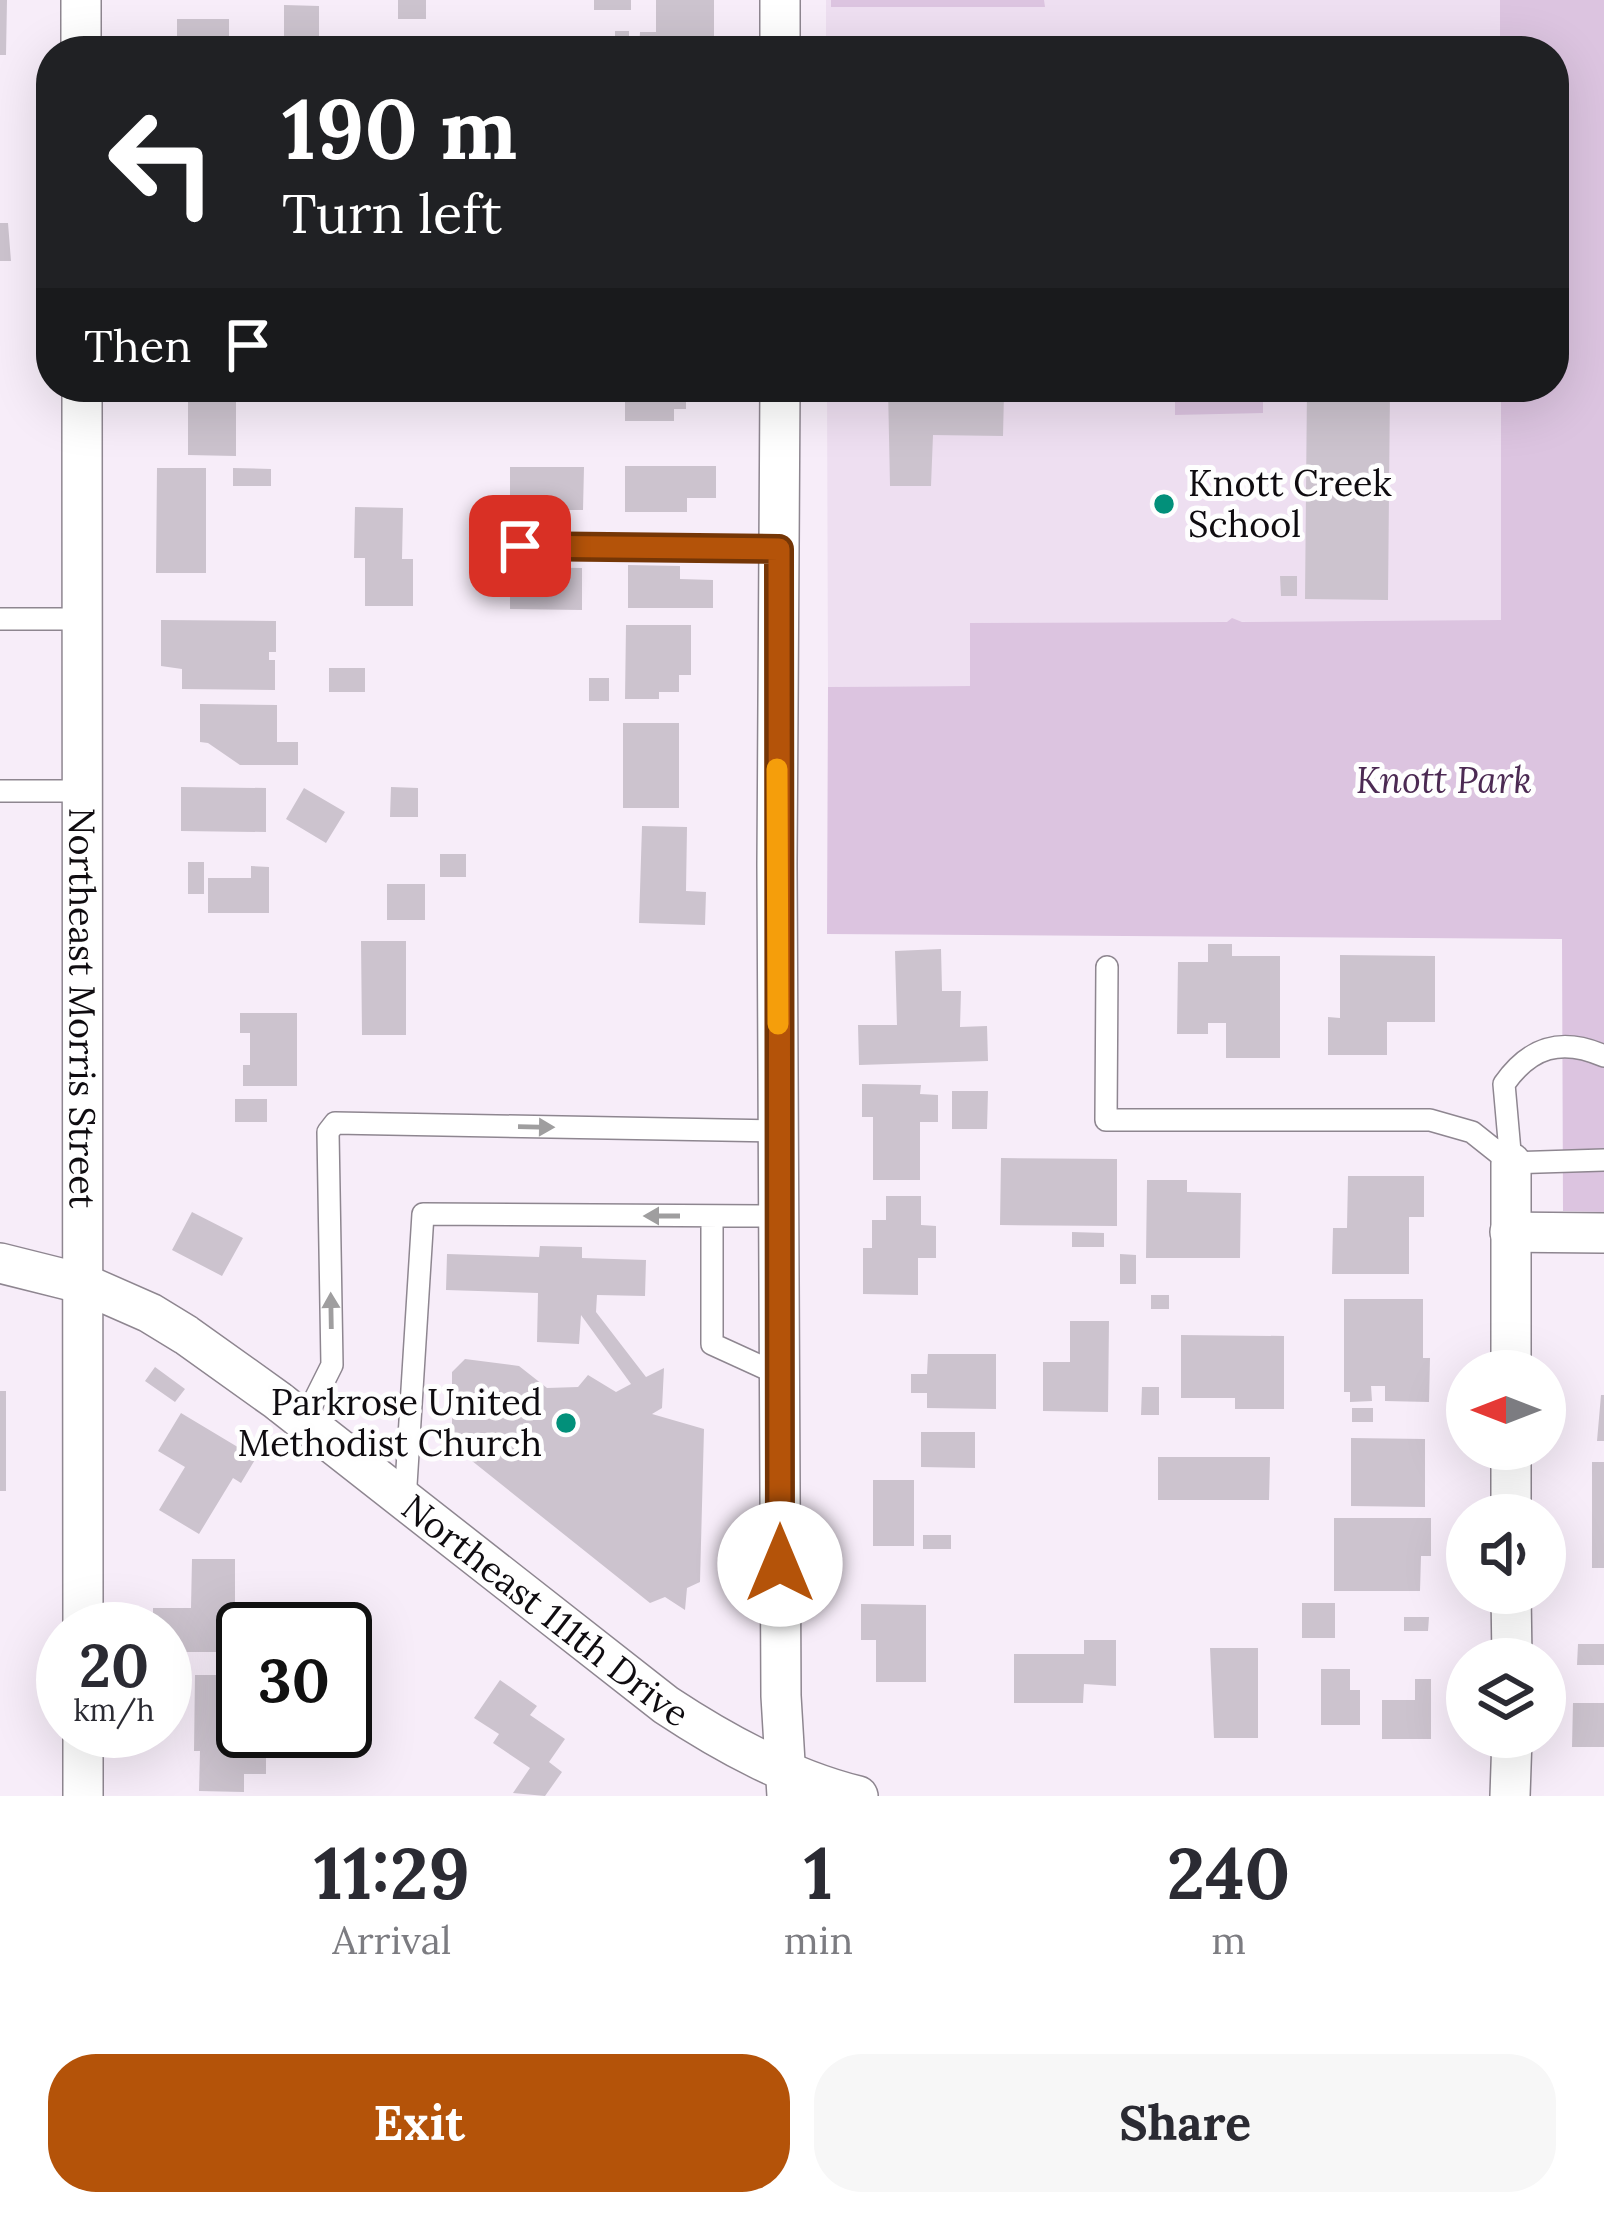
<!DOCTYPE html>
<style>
body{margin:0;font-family:Lora,serif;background:#f7f7f7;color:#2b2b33;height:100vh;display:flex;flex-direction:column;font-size:45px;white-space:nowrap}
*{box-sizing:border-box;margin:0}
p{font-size:39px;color:#7c7c81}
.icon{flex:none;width:66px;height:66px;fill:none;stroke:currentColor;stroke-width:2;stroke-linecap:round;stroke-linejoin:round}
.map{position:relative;height:1796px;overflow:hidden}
.drawer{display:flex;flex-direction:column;background:#fff;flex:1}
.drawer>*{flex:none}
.top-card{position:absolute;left:36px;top:36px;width:1533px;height:366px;border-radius:48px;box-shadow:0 12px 48px #0002;background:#202124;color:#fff;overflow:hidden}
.needle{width:78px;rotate:270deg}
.buttons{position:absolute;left:1446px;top:1350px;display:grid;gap:24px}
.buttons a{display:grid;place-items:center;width:120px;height:120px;border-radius:50%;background:#fff;box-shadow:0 12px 48px #0002;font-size:60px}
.speed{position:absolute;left:36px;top:1602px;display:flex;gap:24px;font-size:60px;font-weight:700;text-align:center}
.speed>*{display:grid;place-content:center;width:156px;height:156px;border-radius:50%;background:#fff;box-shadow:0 12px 48px #0002;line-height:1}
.speed small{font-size:30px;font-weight:400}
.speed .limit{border:6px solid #111;border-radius:18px;background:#fff;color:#111}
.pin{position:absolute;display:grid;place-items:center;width:102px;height:102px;color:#fff;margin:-51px;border-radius:24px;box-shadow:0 6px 18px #0006}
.me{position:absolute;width:132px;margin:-66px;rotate:0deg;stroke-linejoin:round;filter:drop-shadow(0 0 9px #0008)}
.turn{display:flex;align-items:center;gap:42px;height:252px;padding:0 48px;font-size:54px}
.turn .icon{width:156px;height:156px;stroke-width:2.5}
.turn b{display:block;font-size:84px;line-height:102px}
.then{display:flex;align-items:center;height:114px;padding:0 48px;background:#0003;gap:24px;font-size:45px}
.eta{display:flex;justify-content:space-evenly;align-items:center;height:204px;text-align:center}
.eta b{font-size:72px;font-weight:700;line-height:84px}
.cta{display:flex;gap:24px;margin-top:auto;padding:24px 48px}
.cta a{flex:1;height:138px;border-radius:48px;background:#b45309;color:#fff;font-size:48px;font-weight:700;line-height:138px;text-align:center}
.cta a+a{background:#f7f7f7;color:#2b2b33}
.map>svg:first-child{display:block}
.built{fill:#eedff1}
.green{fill:#dcc4e0}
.building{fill:#ccc3ce}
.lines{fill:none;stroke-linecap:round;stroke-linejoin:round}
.service-casing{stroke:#8e8690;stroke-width:24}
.minor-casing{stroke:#8e8690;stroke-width:42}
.service{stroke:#fff;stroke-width:21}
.minor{stroke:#fff;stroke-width:39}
.oneway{fill:#9f9e9f}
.route-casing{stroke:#753606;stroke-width:30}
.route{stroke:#b45309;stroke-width:21}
.slow{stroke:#f59e0b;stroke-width:21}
.poi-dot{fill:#02907a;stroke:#fefefe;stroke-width:4.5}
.labels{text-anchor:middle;stroke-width:10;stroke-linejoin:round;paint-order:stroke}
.poi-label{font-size:36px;fill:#0f0c10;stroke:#fefefe;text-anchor:start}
.park-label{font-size:36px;font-style:italic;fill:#4c2a53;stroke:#fefefe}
.street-label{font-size:36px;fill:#0f0c10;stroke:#fefefe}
</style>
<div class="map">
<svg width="1604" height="1796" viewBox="0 0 1604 1796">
<rect width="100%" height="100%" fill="#f7edf9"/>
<path class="built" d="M826,0H1500V51H826Z
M827,387H1501L1502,621L971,623V686L828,687Z"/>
<path class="green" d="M831,0H1044L1045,7H831Z
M1500,0H1604V1212L1563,1211L1562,939L827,934L828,687L970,686V623L1227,622L1232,618L1242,622L1501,620V387H1554V51H1500Z
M1175,387H1263V413L1175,415Z"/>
<path class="building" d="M0,0H7L6,55H0Z
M398,0H426V19H398Z
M594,0H631V10H594Z
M656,0H714V40H701V51H639L640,32H656Z
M284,5L319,6V51H284Z
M177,19H229V51H177Z
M615,31H629V51H615Z
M0,223H8L11,261H0Z
M188,387H236V456L188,455Z
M456,387H516V396H456Z
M625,387H674V396L686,397V409H674V421H625Z
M888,387H1061V394L1004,393L1003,436L933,435L931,486H890Z
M1307,387H1390L1388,600L1305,599Z
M625,466H716V498H687V512H625Z
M510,467H584L583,510H510Z
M157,468H206V573H156Z
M233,468L271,469V486H233Z
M355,507L403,508L402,559H413V606H365V558H354Z
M628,565L680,566V579L713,580V608H628Z
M510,567L582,568V610L510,609Z
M1280,576H1297V596H1281Z
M161,620L276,621V652H269V660H275V690L182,689V669L161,666Z
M626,625H691V675H679V692H659V699H625Z
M329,668H365V692H329Z
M589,678H609V701H589Z
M200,704L277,705V742H298V765H240L208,743L200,742Z
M623,723H679V808H623Z
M181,787L266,788V832L181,831Z
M391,787L418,788V817H390Z
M304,788L345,812L326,843L286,819Z
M642,826L687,827L686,891L706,892L705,925L639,923Z
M440,854H466V877H440Z
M188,862H204V894H188Z
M251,866L269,867V913H208V878H251Z
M387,884H425V920H387Z
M361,941H406V1035H362Z
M1208,944H1232V956H1280V1058H1226V1023H1208V1034H1177L1178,962H1208Z
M941,949L942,991H961L960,1027L987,1026L988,1061L859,1065L858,1025H897L895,951Z
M1340,955L1435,956V1022H1387V1055H1328V1017L1340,1018Z
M240,1013H297V1086H243V1065H250V1033H240Z
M862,1084L921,1085L920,1094L938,1095V1122H920V1180H873V1117H862Z
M952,1091H988L987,1129H952Z
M235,1099H267V1122H235Z
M1001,1158L1117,1159V1226L1000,1225Z
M1348,1176H1424V1217H1409V1274H1332L1333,1228H1347Z
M1147,1180H1187V1192L1241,1193L1240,1258H1146Z
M886,1196H921V1225L936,1226V1258H918V1295L863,1294V1248H872V1220H886Z
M192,1212L243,1238L222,1276L172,1250Z
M1072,1232L1104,1233V1247H1072Z
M540,1246L582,1247V1258L646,1260L645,1296L597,1295L596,1312L646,1377L664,1368L662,1408L652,1414L704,1429L700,1582L687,1588L685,1610L665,1597L650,1603L452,1445V1372L465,1359L519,1366L547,1388L578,1387L588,1375L616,1392L631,1384L581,1315L579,1344L537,1342L538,1293L446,1290L447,1254L539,1257Z
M1120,1254L1136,1255V1284H1120Z
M1151,1295H1169V1309H1151Z
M1344,1299H1423V1358H1430L1429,1402L1385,1401V1386H1371L1372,1401L1350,1402V1392H1344Z
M1070,1321H1109L1108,1412L1043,1411V1362H1070Z
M1181,1335L1284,1336V1409H1235V1398H1181Z
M928,1354H996V1409L927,1408V1393H911V1374H927Z
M155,1367L185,1389L175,1402L145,1381Z
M1142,1387H1159V1415H1141Z
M0,1391H6V1491H0Z
M1601,1395H1604V1441H1597Z
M1352,1408H1373V1422H1352Z
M181,1413L256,1458L241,1483L233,1478L199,1534L159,1510L185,1467L158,1451Z
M921,1432H975V1468L921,1467Z
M1351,1438L1425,1439V1507L1351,1506Z
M1158,1457H1270L1269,1500H1158Z
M1592,1462H1604V1568H1592Z
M873,1480H914V1546H873Z
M1334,1518H1431V1556H1421L1420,1591H1334Z
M923,1535H951V1549H923Z
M192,1559H235V1652H165V1629H153V1608H191Z
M1302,1603H1335V1638H1302Z
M861,1604L926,1605V1682H876V1640H861Z
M1404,1617H1429L1428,1631H1404Z
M1084,1640H1116V1686L1084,1684L1083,1703H1014V1654H1084Z
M1578,1644H1604V1665H1577Z
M1210,1648H1258V1738H1214Z
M1321,1669H1350V1690H1360V1725H1321Z
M195,1675H240V1730L266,1731V1774H244V1792L199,1791L200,1751H194Z
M1415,1679H1431V1739H1382V1700H1415Z
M500,1680L537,1706L530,1715L565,1739L549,1762L562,1772L545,1796L513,1793L530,1768L493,1743L499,1734L474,1718Z
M1573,1703H1604V1747H1572Z
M273,1731H314V1747H273Z"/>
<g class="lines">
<g class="service-casing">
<path id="service" d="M520,546L779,549
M0,619H82
M0,791H83
M1107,967L1106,1120H1430L1472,1132L1511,1163
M1511,1163L1504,1084C1530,1047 1561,1037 1604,1056
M1511,1163L1604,1160
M712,1216V1344L780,1375
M304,1421L332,1365L328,1132L335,1123L778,1131
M405,1501L423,1214L779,1216"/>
</g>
<g class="minor-casing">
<g id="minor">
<path d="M81,0V51"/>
<path d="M780,0V51"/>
<path id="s1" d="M82,387L83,1629"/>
<path d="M780,387L777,864L781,1696L787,1796"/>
<path d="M1510,1232L1604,1233"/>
<path id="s2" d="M0,1263L84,1284L150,1313L186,1335L277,1400L666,1705C725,1744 789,1779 858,1796"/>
<path d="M1511,1371V1163"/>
<path d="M1511,1449V1515"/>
<path d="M1511,1593L1512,1659"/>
<path d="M83,1796V1731"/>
<path d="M1510,1796L1512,1737"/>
</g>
</g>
<use href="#service" class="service"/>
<use href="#minor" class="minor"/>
</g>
<defs><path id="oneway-solid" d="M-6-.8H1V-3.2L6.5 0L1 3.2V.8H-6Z" transform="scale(3)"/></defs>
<g class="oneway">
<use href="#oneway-solid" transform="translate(536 1127) rotate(1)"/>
<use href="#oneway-solid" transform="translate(662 1216) rotate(-180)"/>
<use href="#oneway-solid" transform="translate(331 1311) rotate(-91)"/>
</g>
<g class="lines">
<g class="route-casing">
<path id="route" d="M520,546L779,549L780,1564"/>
</g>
<use href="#route" class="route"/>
<path class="slow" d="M777,769L778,1024"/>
</g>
<g class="poi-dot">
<circle cx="1164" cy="504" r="12"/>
<circle cx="566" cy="1423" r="12"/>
</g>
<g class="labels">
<g class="poi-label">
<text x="1188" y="496">Knott Creek<tspan x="1188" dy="41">School</tspan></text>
<text x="542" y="1415" text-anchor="end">Parkrose United<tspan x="542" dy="41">Methodist Church</tspan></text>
</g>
<g class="park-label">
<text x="1444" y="793">Knott Park</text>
</g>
<g class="street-label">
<text dy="13" stroke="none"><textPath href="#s1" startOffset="621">Northeast Morris Street</textPath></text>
<text dy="13" stroke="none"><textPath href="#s2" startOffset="654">Northeast 111th Drive</textPath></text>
</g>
</g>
</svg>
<div class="buttons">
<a><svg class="needle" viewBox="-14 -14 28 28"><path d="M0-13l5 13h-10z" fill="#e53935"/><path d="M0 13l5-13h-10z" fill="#7c7c81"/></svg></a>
<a><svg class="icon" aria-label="sound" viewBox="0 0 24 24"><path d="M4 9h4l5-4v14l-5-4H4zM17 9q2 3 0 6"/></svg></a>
<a><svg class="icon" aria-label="layers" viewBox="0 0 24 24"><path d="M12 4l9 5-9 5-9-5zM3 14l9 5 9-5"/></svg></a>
</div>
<div class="speed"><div>20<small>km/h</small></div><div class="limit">30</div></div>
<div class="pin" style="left:520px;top:546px;background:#d93025"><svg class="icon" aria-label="arrive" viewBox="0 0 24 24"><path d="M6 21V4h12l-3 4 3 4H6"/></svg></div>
<svg class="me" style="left:780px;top:1564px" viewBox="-20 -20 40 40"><circle r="19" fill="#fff"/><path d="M0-13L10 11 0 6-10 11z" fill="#b45309"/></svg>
<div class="top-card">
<div class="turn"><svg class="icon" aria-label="left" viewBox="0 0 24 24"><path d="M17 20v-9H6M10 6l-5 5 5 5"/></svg><div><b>190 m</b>Turn left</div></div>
<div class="then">Then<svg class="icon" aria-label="arrive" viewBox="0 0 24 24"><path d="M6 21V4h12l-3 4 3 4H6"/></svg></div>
</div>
</div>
<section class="drawer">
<div class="eta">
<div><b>11:29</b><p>Arrival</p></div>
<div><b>1</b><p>min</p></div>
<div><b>240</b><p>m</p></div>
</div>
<div class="cta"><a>Exit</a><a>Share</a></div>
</section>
